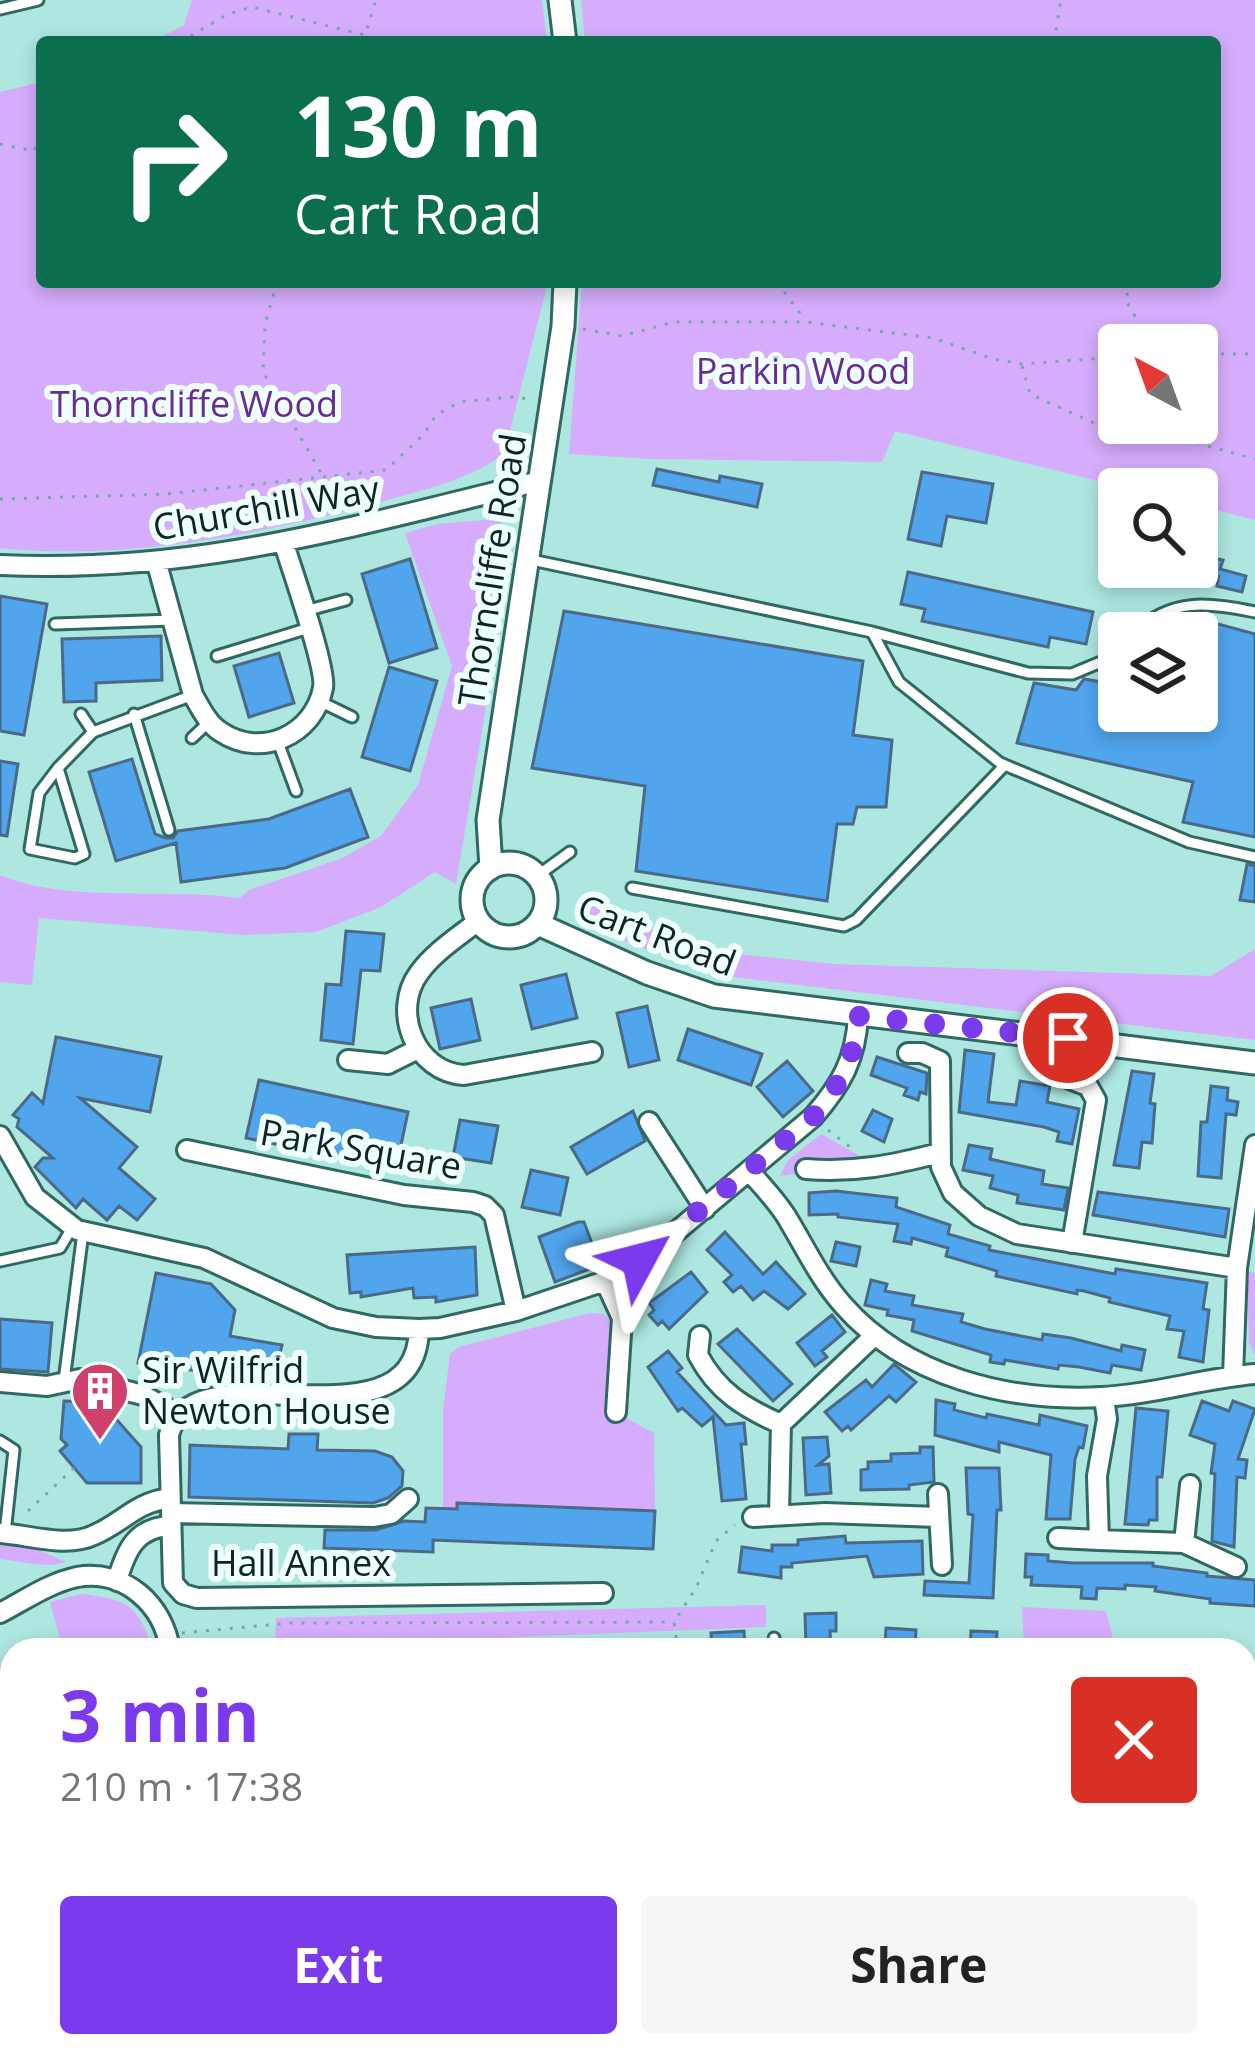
<!DOCTYPE html>
<meta charset="utf-8">
<style>
body{margin:0;font-family:"Open Sans",sans-serif;background:#f6f6f6;color:#222;height:100vh;display:flex;flex-direction:column;font-size:45px;white-space:nowrap}
*{box-sizing:border-box;margin:0}
p{font-size:39px;color:#767676}
.icon{flex:none;width:66px;height:66px;fill:none;stroke:currentColor;stroke-width:2;stroke-linecap:round;stroke-linejoin:round}
.map{position:relative;flex:1;overflow:hidden}
.sheet{position:absolute;left:0px;top:1638px;width:1257px;height:420px;display:flex;flex-direction:column;background:#fff;border-radius:36px 36px 0 0;box-shadow:0 6px 18px #0003}
.sheet>*{flex:none}
.guide{position:absolute;left:36px;top:36px;width:1185px;height:252px;border-radius:12px;box-shadow:0 6px 18px #0003;background:#0b6e4f;color:#fff;overflow:hidden}
.needle{width:78px;rotate:319deg}
.fabs{position:absolute;left:1098px;top:324px;display:grid;gap:24px}
.fabs a{display:grid;place-items:center;width:120px;height:120px;border-radius:12px;background:#fff;box-shadow:0 6px 18px #0003;font-size:60px}
.pin{position:absolute;display:grid;place-items:center;width:102px;height:102px;color:#fff;margin:-51px;border:6px solid #fff;border-radius:50%;box-shadow:0 3px 12px #0007}
.me{position:absolute;width:132px;margin:-66px;rotate:52deg;stroke-linejoin:round;filter:drop-shadow(0 0 9px #0008)}
.turn{display:flex;align-items:center;gap:42px;height:252px;padding:0 60px;font-size:54px}
.turn .icon{width:156px;height:156px;stroke-width:2.5}
.turn b{display:block;font-size:84px;line-height:102px}
.round{display:grid;place-items:center;flex:none;width:126px;height:126px;border-radius:12px;background:#f6f6f6}
.head{display:flex;align-items:center;justify-content:space-between;height:204px;padding:0 60px}
h1{font-size:72px;font-weight:700;line-height:90px;color:#7c3aed}
.action{display:flex;gap:24px;margin-top:auto;padding:24px 60px}
.action a{flex:1;height:138px;border-radius:12px;background:#7c3aed;color:#fff;font-size:48px;font-weight:700;line-height:138px;text-align:center}
.action a+a{background:#f6f6f6;color:#222}
.map>svg:first-child{display:block}
.green{fill:#d5adfc;fill-rule:evenodd}
.building{fill:#50a5ed;stroke:#4a6a87;stroke-width:3}
.lines{fill:none;stroke-linecap:round;stroke-linejoin:round}
.service-casing{stroke:#306862;stroke-width:15}
.minor-casing{stroke:#306862;stroke-width:24}
.tertiary-casing{stroke:#306862;stroke-width:27}
.path{stroke:#7aa8a3;stroke-width:3;stroke-dasharray:3 9;stroke-linecap:butt}
.service{stroke:#fff;stroke-width:9}
.minor{stroke:#fff;stroke-width:18}
.tertiary{stroke:#fff;stroke-width:21}
.route{stroke:#7c3aed;stroke-width:21;stroke-dasharray:0 37.8}
.labels{text-anchor:middle;stroke-width:12;stroke-linejoin:round;paint-order:stroke}
.park-label{font-size:36px;fill:#672b93;stroke:#eefffd}
.street-label{font-size:36px;fill:#0e2523;stroke:#eefffd}
.poi-label{font-size:36px;fill:#0e2523;stroke:#eefffd;text-anchor:start}
</style>
<div class="map">
<svg width="1255" height="2058" viewBox="0 0 1255 2058">
<rect width="100%" height="100%" fill="#ade7e0"/>
<path class="green" d="M192,0H542L547,42H152L184,25Z
M581,0H1255V520L1197,505V489H1131L895,431L882,462L652,459L569,454L582,282H1215V42H585ZM1119,345H1197V423H1119Z
M42,82V282H548L504,454C470,479 424,490 384,501C262,534 127,561 0,548V92Z
M485,520L501,522L514,542L456,884L435,872L381,907L316,932L244,935L39,918L32,985L0,982V875C65,903 168,888 240,898L249,890L340,859L381,836L418,785L452,666L405,533L438,524Z
M590,901L699,950L835,964L1211,976L1255,949V1040L733,977L633,945L580,915Z
M821,1134L862,1157L882,1161L780,1176L788,1160Z
M1247,1271L1255,1273V1355L1249,1342Z
M590,1313L603,1314L612,1322L604,1408C623,1415 636,1424 654,1433L655,1511L458,1503L457,1509L443,1508V1410L450,1354L459,1347Z
M0,1540L25,1544L66,1562C44,1569 23,1561 0,1559Z
M81,1594C127,1599 139,1605 153,1650H63L50,1602Z
M766,1605V1627L275,1647L276,1618Z
M1022,1607L1106,1611L1116,1650H1024Z"/>
<path class="building" d="M657,469L719,482L720,476L762,484L757,507L653,485Z
M922,472L993,484L986,523L947,516L941,546L908,539Z
M1200,555L1223,560L1220,569L1246,576L1242,592L1217,586L1219,575L1218,579L1195,574Z
M410,559L437,648L389,663L362,574Z
M908,572L1093,612L1086,644L1050,637L1048,647L922,621L925,609L901,604Z
M0,596L47,604L24,735L0,731Z
M564,611L863,661L853,735L892,740L886,807H857L853,824H837L827,901L636,871L645,786L532,768Z
M1207,621L1255,634V837L1183,822L1193,782L1017,743L1034,683L1076,690L1084,679L1119,685V711H1156L1177,716L1178,711H1197V649L1204,652Z
M161,636L162,680L96,683V701L64,702L62,639Z
M279,653L294,703L249,717L234,666Z
M389,667L437,681L410,771L362,757Z
M132,759L155,834L166,838H173L178,831L269,819L350,789L368,837L285,868L181,882L176,843L116,861L89,772Z
M0,761L18,764L7,836L0,835Z
M1247,864L1255,866V902L1240,900Z
M346,931L384,934L380,971L361,970L353,1044L321,1040L326,984L341,985Z
M566,974L577,1018L532,1029L521,985Z
M471,999L480,1040L440,1049L431,1008Z
M647,1006L659,1060L629,1067L617,1013Z
M688,1029L762,1054L751,1085L678,1060Z
M56,1037L161,1057L150,1112L80,1098L137,1147L119,1168L155,1199L137,1220L119,1206L107,1220L83,1199L76,1208L35,1167L43,1158H53L17,1127L19,1119L13,1115L32,1093L43,1103Z
M965,1050L994,1054L988,1102L1016,1105L1020,1081L1050,1086L1047,1102L1079,1109L1072,1144L1057,1141L1059,1132L1044,1127L959,1112Z
M877,1057L927,1073L926,1094L920,1092L918,1100L904,1095L907,1088L871,1075Z
M787,1061L813,1091L783,1117L757,1087Z
M1132,1071L1154,1074L1150,1103L1155,1104L1152,1143L1142,1142L1139,1168L1114,1165Z
M259,1080L408,1112L396,1169L246,1138Z
M1211,1086L1228,1088L1227,1100L1238,1102L1236,1115L1226,1114L1221,1178L1198,1176L1201,1122H1207Z
M873,1110L892,1119L884,1142L862,1131Z
M633,1111L645,1141L587,1174L571,1147Z
M460,1120L498,1126L491,1163L453,1157Z
M969,1145L992,1149L990,1159L1044,1171L1042,1184L1068,1188L1064,1210L1017,1203L1018,1195L990,1188L993,1176L963,1170Z
M531,1170L568,1178L560,1215L522,1207Z
M836,1191L897,1198L896,1207L950,1225L948,1234L990,1246L989,1250L1115,1274L1116,1269L1207,1283L1203,1309L1209,1310L1203,1362L1179,1357L1184,1331L1167,1329L1170,1316L1109,1302L1110,1298L1084,1291L1077,1290V1294L996,1276L997,1271L946,1256L948,1248L912,1238L911,1244L894,1241L898,1224L838,1217V1214L809,1215V1193Z
M1098,1192L1229,1209L1225,1237L1093,1215Z
M578,1222H584L600,1265L555,1282L539,1237Z
M725,1232L763,1274L776,1262L805,1294L788,1309L764,1291L753,1300L741,1286L733,1292L724,1282L732,1275L707,1250Z
M836,1242L860,1247L856,1266L831,1261Z
M475,1247L477,1295L436,1302V1297L414,1298L413,1288L361,1297V1292L350,1293L347,1255Z
M691,1272L707,1292L669,1329L662,1321L658,1325L649,1315L654,1310L649,1303Z
M156,1273L211,1284L235,1310L230,1336L282,1345L273,1381L138,1363Z
M871,1280L887,1284L885,1291L914,1296L912,1305L963,1314L961,1322L985,1329L1042,1340L1043,1334L1071,1338L1121,1351L1122,1345L1145,1350L1141,1370L1112,1365L1110,1373L1079,1367L1059,1365L1058,1369L1005,1360L1004,1364L990,1362L991,1355L912,1331L914,1320L887,1315L888,1310L865,1305Z
M832,1315L845,1332L822,1351L827,1357L815,1366L797,1343Z
M0,1319L52,1323L48,1372L0,1369Z
M737,1329L792,1384L773,1401L718,1344Z
M668,1351L682,1368L677,1372L726,1425L744,1423L746,1444H741L746,1499L722,1501L713,1417L702,1426L682,1408L678,1411L648,1367Z
M894,1364L916,1382L896,1402L889,1396L851,1430L848,1426L842,1431L825,1412L866,1380L872,1387Z
M936,1400L955,1404L954,1410L986,1418L987,1414L1039,1425L1040,1415L1087,1426L1083,1448L1079,1447L1075,1459L1070,1519H1046L1051,1455L999,1442V1452L935,1435Z
M64,1401L101,1402L141,1447V1483H87L60,1451L67,1445L61,1439Z
M1202,1401L1229,1411L1233,1401L1255,1409L1238,1459L1247,1460L1245,1478L1237,1477L1234,1547L1212,1541L1215,1474L1211,1473L1215,1444L1190,1435Z
M1136,1408L1168,1411L1162,1477H1157V1520H1149L1148,1525L1125,1524Z
M289,1434H318L317,1450L375,1451L392,1457L403,1471L402,1486L388,1498L373,1503L189,1497L190,1445L288,1449Z
M827,1437L829,1456L818,1465L829,1464L831,1493L806,1495L803,1438Z
M920,1447H933L934,1482L909,1485V1489L861,1490V1470L868,1469V1462L891,1461V1454L920,1453Z
M966,1468H999L1001,1510H997L993,1598L924,1595L925,1581L969,1583L973,1515L968,1514Z
M457,1503L655,1511L653,1549L433,1540V1552L324,1548L325,1530H376L404,1521L425,1522L426,1508L457,1509Z
M845,1536L846,1543L922,1541L923,1574L874,1577L867,1556L792,1563V1567H781V1578L739,1572L742,1547L772,1551V1545H798V1540Z
M1026,1554L1048,1555V1561L1073,1563H1153V1566L1207,1573V1576L1255,1580V1606L1210,1603V1599L1155,1591L1156,1587L1125,1585V1589L1097,1588L1096,1599L1081,1598L1082,1587L1031,1585L1032,1577H1025Z
M836,1613V1631H830L831,1650H806L805,1614Z
M886,1628L916,1630L915,1649L885,1646Z
M744,1631L745,1650H712L711,1633Z
M971,1631L997,1632L996,1650H970Z"/>
<g class="lines">
<g class="service-casing">
<path id="service" d="M0,9L38,0
M527,559L872,632L1028,673L1072,674L1101,662L1119,647
M305,611L346,600
M55,624L173,620
M872,632L899,682L1000,763L1189,842L1255,857
M1134,633C1171,598 1208,602 1255,612
M217,656L309,628
M319,701L352,717
M81,714L93,732
M134,714L169,830
M192,738L209,722
M278,742L296,791
M58,768L39,793L30,849L75,858L84,854L58,768L93,732L193,695
M537,876L570,852
M632,888L844,926L856,920L1005,765
M0,1261L60,1248L72,1228
M64,1381L83,1232
M0,1441L14,1450L5,1533
M774,1638L775,1650
M0,1772L12,1769
M159,2046L161,2058
M341,2046L346,2058
M1196,2046L1201,2058"/>
</g>
<g class="minor-casing">
<path id="minor" d="M157,564L193,695C201,709 208,724 221,732C261,759 314,735 323,688C327,669 292,570 284,544
M0,565C196,574 353,526 540,481
M478,921C458,937 434,952 419,973C391,1011 415,1072 464,1075L592,1052
M908,1053H922L940,1061L941,1167L953,1193L979,1216L1017,1234L1237,1268
M348,1060L388,1064L418,1049
M1052,1072L1088,1086L1096,1100L1072,1243
M649,1122L705,1209
M0,1136L35,1197L77,1230L204,1258L333,1318L376,1327L419,1329L440,1328L516,1311L605,1281L659,1246L813,1117C841,1085 856,1059 858,1016
M187,1150L404,1195L473,1202L485,1206L494,1215L516,1311
M806,1169C854,1173 893,1165 939,1153
M749,1171C763,1187 779,1203 789,1221C807,1251 820,1279 843,1305C906,1377 1009,1402 1101,1397C1152,1395 1204,1378 1255,1374
M605,1281L622,1318L616,1412
M419,1329C416,1458 192,1341 169,1435L173,1583L183,1594L197,1598L603,1593
M700,1336L698,1355C717,1391 744,1408 781,1424
M1233,1376L1237,1268L1255,1145
M0,1382L47,1386L80,1379L143,1395L178,1415
M938,1494L942,1565
M171,1513L374,1517L391,1514L408,1499
M779,1514L781,1424L874,1336
M753,1517L825,1513L938,1517
M0,1533C29,1535 67,1548 94,1535C124,1522 134,1503 170,1498
M1058,1538L1099,1540L1097,1476L1107,1419L1104,1398
M1099,1540L1184,1543L1236,1567
M1184,1543L1190,1485
M117,1581C126,1550 136,1527 171,1526
M0,1613C25,1600 49,1583 77,1577C125,1569 164,1605 170,1650
M1245,1752L1255,1750
M1245,1815L1255,1844
M0,2017L12,2034
M16,2046L21,2058
M216,2046L219,2058
M707,2046V2058
M883,2058L896,2046"/>
</g>
<g class="tertiary-casing">
<path id="tertiary" d="M560,0L565,42
M472 900a37 37 0 1 1 74 0a37 37 0 1 1-74 0Z
M491,868L488,820L563,326L565,282
M538,924L647,973L714,996L1255,1063
M1035,2046L1049,2058
M593,2058L621,2046"/>
</g>
<path class="path" d="M180,42L228,14L252,7L365,35L376,0
M1054,42L1061,0
M0,144L34,151L42,132
M277,282L265,324L263,372L324,478
M777,282L805,320
M1133,282L1125,299L1152,345
M583,329L622,336L674,322H806L933,338L993,359L1022,364L1119,357
M1197,354H1255
M1022,366L1030,394L1103,427L1186,440L1255,459
M0,499L167,494L386,470L425,433L436,415L460,402L512,397L531,399
M828,1130L854,1150
M28,1511L74,1468
M182,1633L290,1623L674,1622
M678,1650L674,1622L696,1588L716,1541L735,1525
M992,2046L1006,2058"/>
<use href="#service" class="service"/>
<use href="#minor" class="minor"/>
<use href="#tertiary" class="tertiary"/>
</g>
<g class="lines">
<path class="route" d="M639,1260L813,1117L849,1068L858,1016L1068,1038"/>
</g>
<defs>
<g id="building-pin" transform="scale(3)"><path d="M0 17L-7.5 6A9.5 9.5 0 1 1 7.5 6Z" fill="#cf416a" stroke="#eefffd"/><path d="M-4-6H4V6H1V3H-1V6H-4ZM-2.5-4.3h1.7v1.8h-1.7ZM.8-4.3h1.7v1.8H.8ZM-2.5-1h1.7V.8h-1.7ZM.8-1h1.7V.8H.8Z" fill="#fff"/></g>
</defs>
<g fill-rule="evenodd">
<use href="#building-pin" x="100" y="1391"/>
</g>
<g class="labels">
<g class="park-label">
<text x="803" y="384">Parkin Wood</text>
<text x="194" y="417">Thorncliffe Wood</text>
</g>
<g class="street-label">
<text transform="translate(266 508) rotate(-10)" y="13">Churchill Way</text>
<text transform="translate(492 570) rotate(-81)" y="13">Thorncliffe Road</text>
<text transform="translate(657 935) rotate(21)" y="13">Cart Road</text>
<text transform="translate(361 1149) rotate(10)" y="13">Park Square</text>
<text x="301" y="1576">Hall Annex</text>
</g>
<g class="poi-label">
<text x="142" y="1383">Sir Wilfrid<tspan x="142" dy="41">Newton House</tspan></text>
</g>
</g>
</svg>
<div class="fabs">
<a><svg class="needle" viewBox="-14 -14 28 28"><path d="M0-13l5 13h-10z" fill="#e53935"/><path d="M0 13l5-13h-10z" fill="#767676"/></svg></a>
<a><svg class="icon" aria-label="search" viewBox="0 0 24 24"><circle cx="10" cy="10" r="6"/><path d="M15 15l6 6"/></svg></a>
<a><svg class="icon" aria-label="layers" viewBox="0 0 24 24"><path d="M12 4l9 5-9 5-9-5zM3 14l9 5 9-5"/></svg></a>
</div>
<div class="pin" style="left:1068px;top:1038px;background:#d93025"><svg class="icon" aria-label="arrive" viewBox="0 0 24 24"><path d="M6 21V4h12l-3 4 3 4H6"/></svg></div>
<svg class="me" style="left:639px;top:1260px" viewBox="-20 -20 40 40"><path d="M0-17L14 15 0 8-14 15z" fill="#7c3aed" stroke="#fff" stroke-width="4"/></svg>
<div class="guide">
<div class="turn"><svg class="icon" aria-label="right" viewBox="0 0 24 24"><path d="M7 20v-9h11M14 6l5 5-5 5"/></svg><div><b>130 m</b>Cart Road</div></div>
</div>
<section class="sheet">
<div class="head"><div><h1>3 min</h1><p>210 m · 17:38</p></div><a class="round" style="background:#d93025;color:#fff"><svg class="icon" aria-label="close" viewBox="0 0 24 24"><path d="M6 6l12 12M18 6L6 18"/></svg></a></div>
<div class="action"><a>Exit</a><a>Share</a></div>
</section>
</div>
